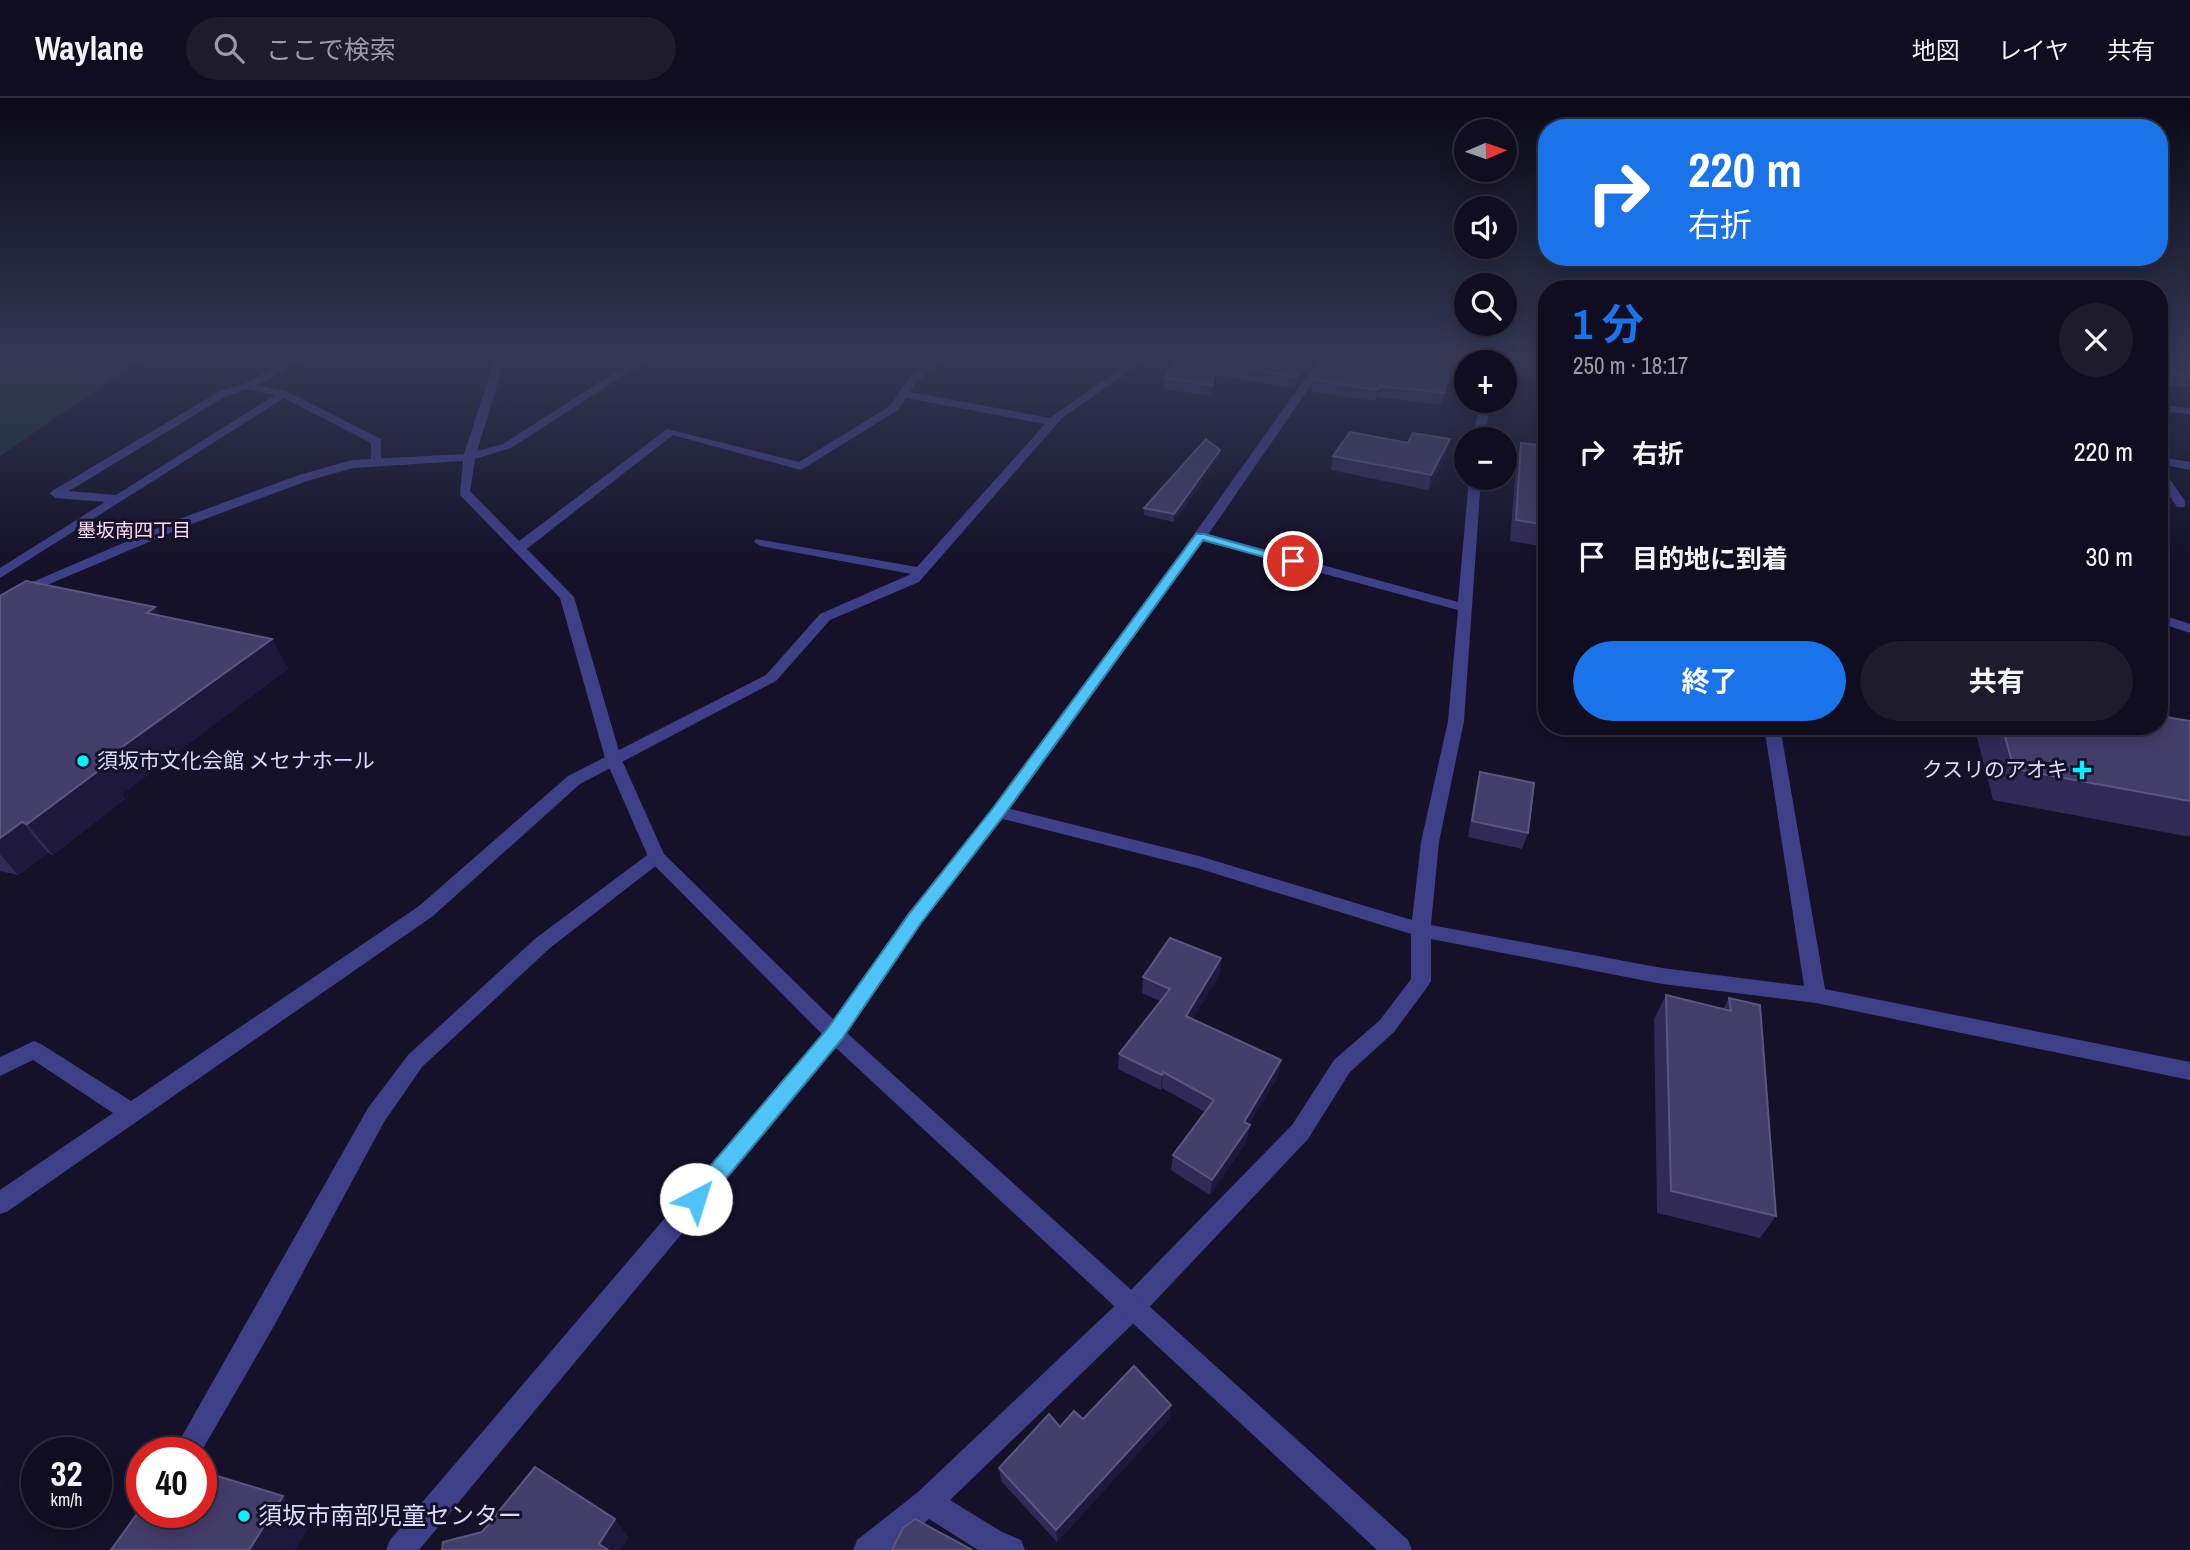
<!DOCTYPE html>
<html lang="ja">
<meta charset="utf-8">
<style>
body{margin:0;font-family:"Archivo Narrow","Noto Sans JP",sans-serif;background:#1d1b2c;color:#f1f3f6;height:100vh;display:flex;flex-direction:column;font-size:26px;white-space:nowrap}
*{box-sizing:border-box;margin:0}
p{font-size:23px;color:#9b9ca4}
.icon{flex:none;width:38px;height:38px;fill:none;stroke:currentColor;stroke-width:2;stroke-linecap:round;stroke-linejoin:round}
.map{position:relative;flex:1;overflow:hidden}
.drawer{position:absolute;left:1538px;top:182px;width:630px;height:455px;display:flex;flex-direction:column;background:#0f0d1f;border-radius:28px;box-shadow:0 4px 18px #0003,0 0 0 2px #2f2d3d}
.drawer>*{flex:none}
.hud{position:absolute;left:1538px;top:21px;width:630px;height:147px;border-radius:28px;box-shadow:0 4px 18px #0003,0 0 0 2px #2f2d3d;background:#1a73e8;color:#fff;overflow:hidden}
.needle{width:46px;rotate:88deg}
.fabs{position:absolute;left:1454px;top:21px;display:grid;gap:14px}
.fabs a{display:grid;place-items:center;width:63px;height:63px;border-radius:50%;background:#0f0d1f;box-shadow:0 4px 18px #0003,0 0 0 2px #2f2d3d;font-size:35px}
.speed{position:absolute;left:21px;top:1339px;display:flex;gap:14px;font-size:35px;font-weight:700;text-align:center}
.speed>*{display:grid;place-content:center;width:91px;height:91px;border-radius:50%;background:#0f0d1f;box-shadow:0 4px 18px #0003,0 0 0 2px #2f2d3d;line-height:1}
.speed small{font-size:18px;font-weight:400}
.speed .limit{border:10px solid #d22;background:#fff;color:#111}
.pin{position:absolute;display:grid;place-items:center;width:60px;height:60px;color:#fff;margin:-30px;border:4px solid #fff;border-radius:50%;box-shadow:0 2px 7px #0007}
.me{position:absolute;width:77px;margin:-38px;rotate:40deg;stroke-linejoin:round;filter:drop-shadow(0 0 5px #0008)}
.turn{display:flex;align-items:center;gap:24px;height:147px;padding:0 35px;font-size:32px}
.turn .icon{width:91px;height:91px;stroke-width:2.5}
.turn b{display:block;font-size:49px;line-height:60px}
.round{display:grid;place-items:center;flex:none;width:74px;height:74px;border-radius:37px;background:#1d1b2c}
.summary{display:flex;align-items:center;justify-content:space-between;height:119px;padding:0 35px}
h1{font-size:42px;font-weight:700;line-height:52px;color:#1a73e8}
.cta{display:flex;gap:14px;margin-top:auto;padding:14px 35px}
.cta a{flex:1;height:80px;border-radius:42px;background:#1a73e8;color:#fff;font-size:28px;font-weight:700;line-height:80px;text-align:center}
.cta a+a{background:#1d1b2c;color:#f1f3f6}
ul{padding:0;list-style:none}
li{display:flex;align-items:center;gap:21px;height:105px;padding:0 35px}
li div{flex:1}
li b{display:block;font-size:26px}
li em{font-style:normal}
header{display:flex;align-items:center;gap:42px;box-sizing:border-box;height:98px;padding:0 35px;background:#0f0d1f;border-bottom:2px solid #2f2d3d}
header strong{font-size:33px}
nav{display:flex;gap:38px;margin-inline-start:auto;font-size:24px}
.search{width:490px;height:63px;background:#1d1b2c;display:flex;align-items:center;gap:18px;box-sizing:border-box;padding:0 24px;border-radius:38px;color:#9b9ca4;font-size:26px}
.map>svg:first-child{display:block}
.green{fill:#143330}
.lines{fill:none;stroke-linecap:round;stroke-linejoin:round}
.minor{fill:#3d3f87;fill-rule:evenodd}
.tertiary{fill:#3d3f87;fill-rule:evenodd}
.wall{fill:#312a57}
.shaded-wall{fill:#1e183d}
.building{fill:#433d69;stroke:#5b5680;stroke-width:2}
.route{fill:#4fc3f7;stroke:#337fa1;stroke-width:2}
.poi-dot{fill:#0beffa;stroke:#141129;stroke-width:2.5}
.labels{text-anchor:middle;stroke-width:6;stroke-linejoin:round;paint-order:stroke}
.far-neighbourhood-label{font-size:19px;fill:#fedcf4;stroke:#141129}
.poi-label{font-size:21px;fill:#dcdafe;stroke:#141129;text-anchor:start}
.near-poi-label{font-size:24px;fill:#dcdafe;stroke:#141129;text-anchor:start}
</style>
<header>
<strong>Waylane</strong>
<div class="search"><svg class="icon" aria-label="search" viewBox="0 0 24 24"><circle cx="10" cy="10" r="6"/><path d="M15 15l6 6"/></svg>ここで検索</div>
<nav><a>地図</a><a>レイヤ</a><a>共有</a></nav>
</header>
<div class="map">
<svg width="2190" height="1452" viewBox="0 0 2190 1452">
<rect width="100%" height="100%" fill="#141129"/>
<path class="green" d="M0,261H142L0,358Z"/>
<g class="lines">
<path class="minor" d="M289,261H302L258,287L288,294L381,341V367L371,364V345L284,300L0,480V470L105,404L56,400L50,396L52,393L218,294L244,286ZM248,291L275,297L116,397L69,393L226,298Z
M931,261H943L916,285L910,294L1050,320L1134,261H1146L1062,320L919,484L830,522L776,583L580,686L433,818L8,1113L0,1116V1092L113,1015L33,962L0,978V959L34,943L41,946L131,1003L419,808L568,678L766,577L820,516L911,476L761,448L754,444L756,441L917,469L1045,326L906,300L898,312L801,372L673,337L524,453H514V447L667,331L799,364L890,308L908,281Z
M2160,298L2171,309V313H2163L2160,308Z
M1481,303H1491L1484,341H1472Z
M2160,359L2190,364V372L2160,366Z
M2160,372L2164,373L2185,403V409H2177L2160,384Z
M1469,380H1481L1464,623L1439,744L1431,827L1662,870L1804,888L1764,628H1780L1825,891L2190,964V982L1816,905L1662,886L1431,841V883L1428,888L1394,934L1350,974L1308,1041L1141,1218L950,1402L1002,1434L1021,1442L1025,1452H978L929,1421L890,1452H853L857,1442L918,1394L1123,1200L1292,1027L1334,962L1380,922L1411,881V836L1197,770L999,720L990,714L999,708L1199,758L1412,822L1421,744L1448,623L1458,512L1195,441L1193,438L1200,434L1205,435L1458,504Z
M656,753L662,755L665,759L662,763L550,850L422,969L384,1024L274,1228L201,1354H173L368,1010L408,957L536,840L650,755Z"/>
<path class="tertiary" d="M495,261H505L477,353L503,346L636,261H649L511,350L475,361L470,393L574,499L621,660L664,756L834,922L908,815L993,710L1195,435L1319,261H1329L1205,441L1005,718L922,825L847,935L1408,1442L1412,1452H1377L836,950L419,1452H386L390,1442L822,936L650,763L605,660L560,500L460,397L463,363L353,370L307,383L189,427L0,507V498L179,421L299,377L352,362L464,356Z
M2160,307L2190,310V316L2160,313Z
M2160,516L2190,526V535L2160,525Z"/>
</g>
<path class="wall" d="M1177,261H1316L1295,290L1215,277L1211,298L1163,291L1164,280Z
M1326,261H1547V282L1505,277V264H1466V277L1449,275L1441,307L1378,299L1375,303L1310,293L1312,281Z
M2160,261H2190V289L2160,287Z
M1521,345L1547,348V449L1510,443L1516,366Z
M1220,352L1219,359L1174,424L1144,417V410Z
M1447,355L1428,392L1331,372L1333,358Z
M0,498L161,518L272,541L288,571L122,696L125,701L53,757L48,755L18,777L0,773Z
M2190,623V739L1993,702L1974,628H2160Z
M1480,674L1528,735L1522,751L1468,739L1476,690Z
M1221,860L1220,876L1192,921L1281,962L1278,978L1249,1027L1247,1043L1210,1097L1171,1072L1173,1057L1205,1014L1162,990L1161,992L1118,971L1119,956L1160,903L1142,895L1143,879Z
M1666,897L1723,911L1729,900L1776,1118L1760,1140L1657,1115L1654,921Z
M1171,1307L1170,1320L1057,1444L1001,1383L999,1370L1060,1329L1083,1321Z"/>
<path class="shaded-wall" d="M1309,261H1316L1295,290L1296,279Z
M1215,265V277L1211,298L1212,287Z
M1380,288L1378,299L1375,303L1377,292Z
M1450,341L1447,355L1428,392L1431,377Z
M1220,352L1219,359L1174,424V416Z
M155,509L174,539L147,515Z
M272,541L288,571L122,696L125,701L53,757L27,726L97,667Z
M22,724L48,755L18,777L0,756V740Z
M1221,860L1220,876L1184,934L1186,918Z
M1281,962L1278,978L1246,1033L1250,1027L1247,1043L1210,1097L1212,1082L1244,1024Z
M1163,974L1162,990L1161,992L1162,977Z
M1171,1307L1170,1320L1057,1444L1056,1432Z
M283,1398L313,1422L295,1452H249Z
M615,1421L629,1439L621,1452H604L599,1446Z"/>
<path class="building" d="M1177,261H1309L1296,279L1215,265L1212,287L1164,280Z
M1326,261H1547V270L1505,266V264H1466V266L1451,264L1444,295L1380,288L1377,292L1312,281Z
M2160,261H2190V278L2160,277Z
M1350,334L1408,345L1413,335L1450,341L1431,377L1333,358Z
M1206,341L1220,352L1174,416L1144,410Z
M1521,345L1547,348V427L1516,422Z
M26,483L155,509L147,515L272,541L97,667L102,670L27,726L22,724L0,740V498Z
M2160,618L2190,623V703L2014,671L2002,628H2160Z
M1480,674L1534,685L1528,735L1472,723Z
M1170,840L1221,860L1186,918L1281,962L1244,1024L1250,1027L1212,1082L1173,1057L1214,1002L1163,974L1162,977L1119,956L1170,891L1143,879Z
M1666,897L1731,913L1729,900L1760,907L1776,1118L1671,1093Z
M1134,1268L1171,1307L1056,1432L999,1370L1049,1316L1060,1329L1074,1313L1083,1321Z
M535,1369L615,1421L599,1446L608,1452H442L443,1444L482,1434Z
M201,1373L283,1398L249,1452H111L142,1409V1414H201Z
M915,1421L972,1452H892L903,1430Z"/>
<linearGradient id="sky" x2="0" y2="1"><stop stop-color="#0b0917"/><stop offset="0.56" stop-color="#343854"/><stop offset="1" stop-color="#343854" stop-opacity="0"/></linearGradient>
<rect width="2190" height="465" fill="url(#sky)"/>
<path class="route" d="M1196,436H1204L1299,463L1293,467L1203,442L1004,717L921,825L842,941L703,1108L696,1111L688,1108L685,1101L688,1094L828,930L909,816L993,710Z"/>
<g class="poi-dot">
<circle cx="83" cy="663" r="7"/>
<path d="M2078.5 661.5h7v7h7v7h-7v7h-7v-7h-7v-7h7z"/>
<circle cx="244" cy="1418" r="7"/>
</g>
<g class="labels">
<g class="far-neighbourhood-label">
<text x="134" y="439">墨坂南四丁目</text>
</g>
<g class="poi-label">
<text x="97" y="670">須坂市文化会館 メセナホール</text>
<text x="2068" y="679" text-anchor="end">クスリのアオキ</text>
</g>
<g class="near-poi-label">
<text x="258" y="1426">須坂市南部児童センター</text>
</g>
</g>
</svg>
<div class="fabs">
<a><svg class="needle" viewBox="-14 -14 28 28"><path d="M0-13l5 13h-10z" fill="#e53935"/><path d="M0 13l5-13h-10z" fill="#9b9ca4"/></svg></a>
<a><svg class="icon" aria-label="sound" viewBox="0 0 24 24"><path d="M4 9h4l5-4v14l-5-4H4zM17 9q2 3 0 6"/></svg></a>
<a><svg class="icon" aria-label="search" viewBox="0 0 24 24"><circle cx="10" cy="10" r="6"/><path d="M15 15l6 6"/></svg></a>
<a>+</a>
<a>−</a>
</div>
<div class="speed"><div>32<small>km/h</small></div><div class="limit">40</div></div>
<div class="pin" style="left:1293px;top:463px;background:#d93025"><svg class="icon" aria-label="arrive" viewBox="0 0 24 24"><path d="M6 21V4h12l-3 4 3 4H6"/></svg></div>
<svg class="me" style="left:696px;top:1101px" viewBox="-20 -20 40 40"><circle r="19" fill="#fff"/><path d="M0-13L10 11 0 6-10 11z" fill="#4fc3f7"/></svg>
<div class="hud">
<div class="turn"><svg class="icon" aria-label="right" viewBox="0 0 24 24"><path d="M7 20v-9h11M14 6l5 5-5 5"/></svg><div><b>220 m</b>右折</div></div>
</div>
<section class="drawer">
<div class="summary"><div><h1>1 分</h1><p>250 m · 18:17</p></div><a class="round"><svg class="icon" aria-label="close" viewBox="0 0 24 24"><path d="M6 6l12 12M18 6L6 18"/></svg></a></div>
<ul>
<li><svg class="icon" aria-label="right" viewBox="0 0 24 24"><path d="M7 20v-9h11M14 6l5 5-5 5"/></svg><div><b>右折</b></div><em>220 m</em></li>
<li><svg class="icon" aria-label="arrive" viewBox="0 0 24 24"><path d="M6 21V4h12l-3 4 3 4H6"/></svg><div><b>目的地に到着</b></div><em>30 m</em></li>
</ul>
<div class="cta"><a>終了</a><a>共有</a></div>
</section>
</div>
